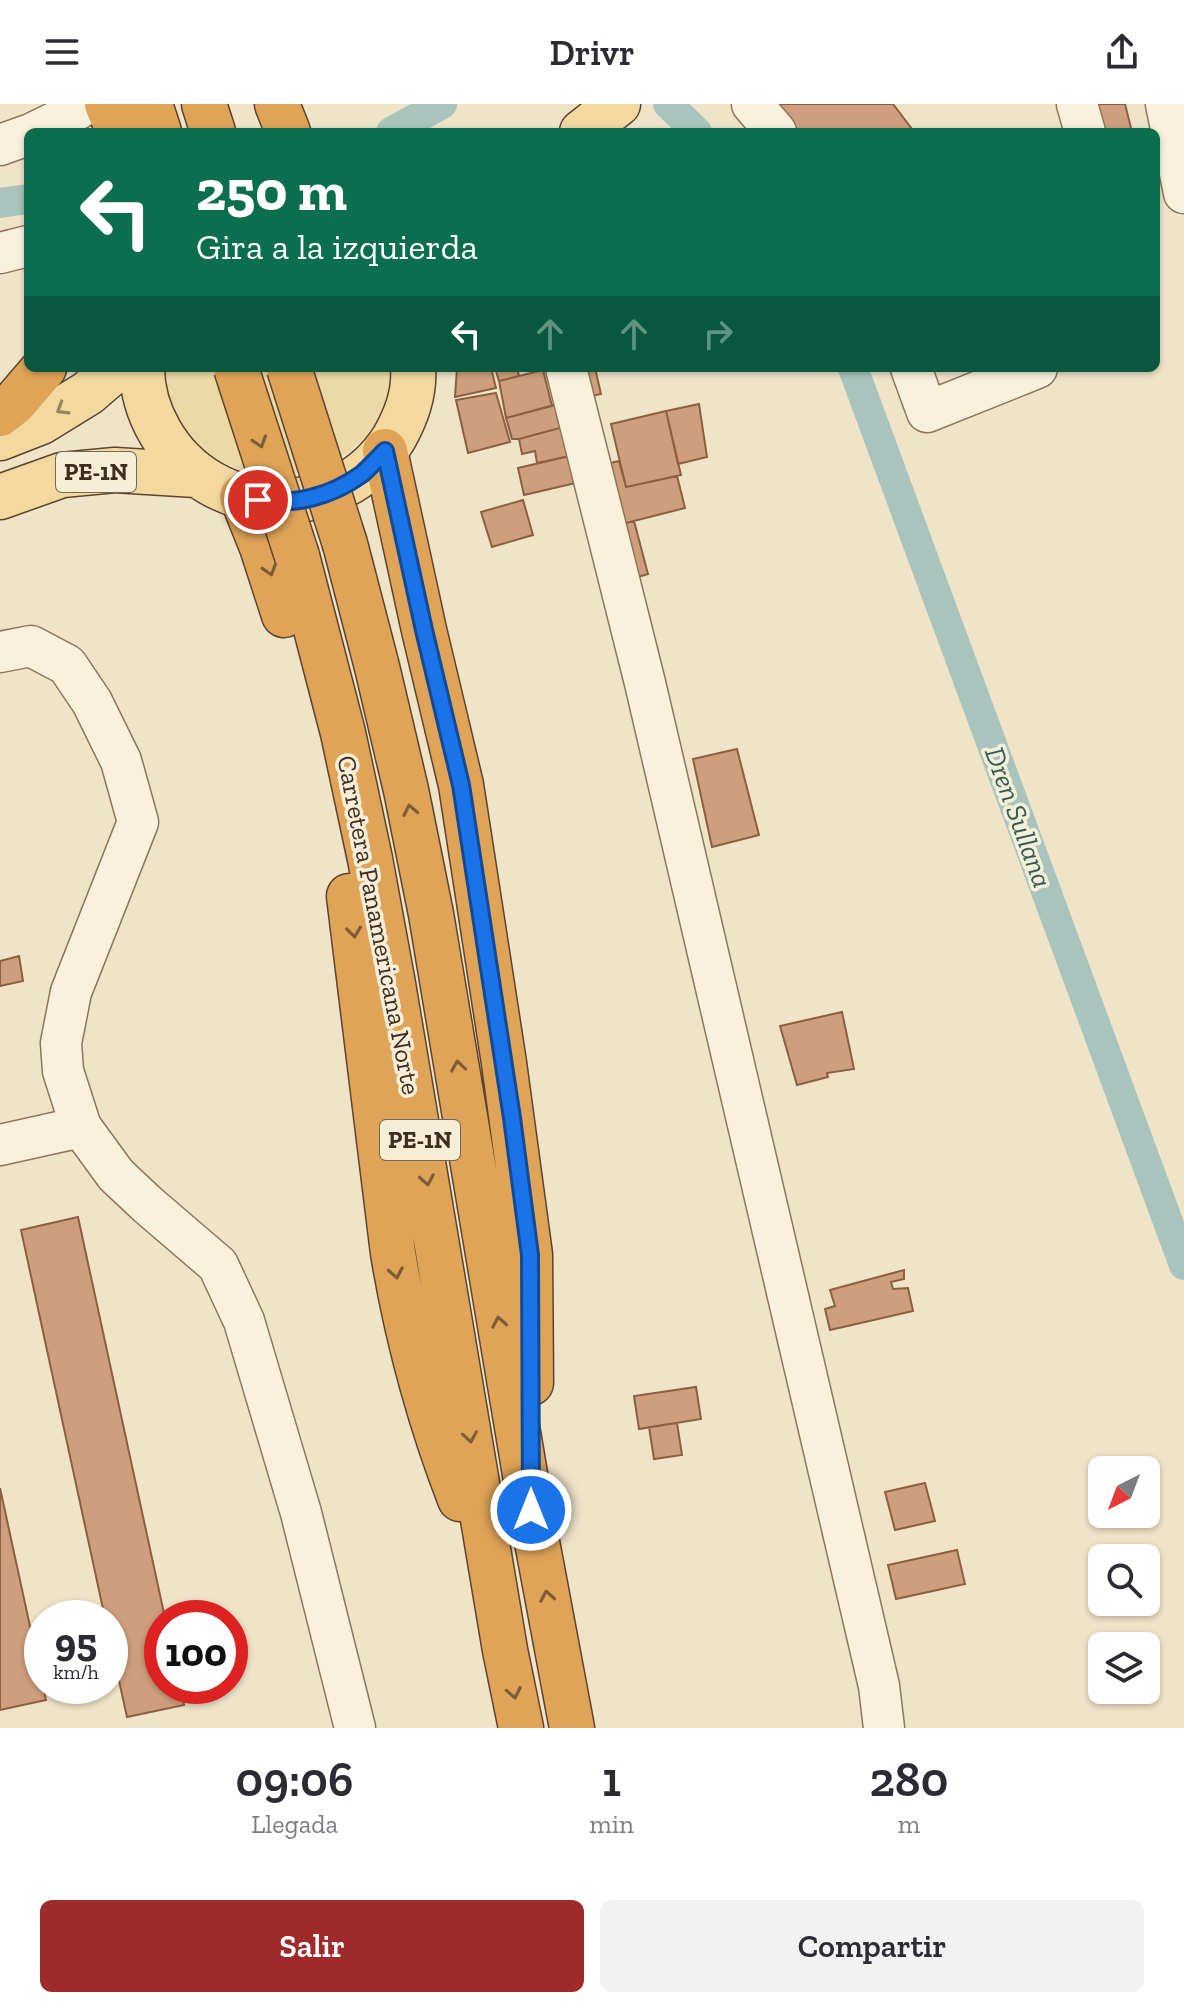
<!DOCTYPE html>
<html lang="es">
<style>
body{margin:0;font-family:"Zilla Slab",serif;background:#f2f2f3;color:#2b2b33;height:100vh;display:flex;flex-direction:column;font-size:30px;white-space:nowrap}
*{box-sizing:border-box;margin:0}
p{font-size:26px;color:#7c7c81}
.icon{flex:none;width:44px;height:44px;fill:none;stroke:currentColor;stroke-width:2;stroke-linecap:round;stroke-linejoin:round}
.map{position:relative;height:1624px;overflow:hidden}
.details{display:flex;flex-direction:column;background:#fff;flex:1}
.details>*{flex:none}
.banner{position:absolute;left:24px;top:24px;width:1136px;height:244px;border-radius:12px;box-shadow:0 2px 6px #0004;background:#0b6e4f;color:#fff;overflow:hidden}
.needle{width:52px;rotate:222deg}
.controls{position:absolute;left:1088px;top:1352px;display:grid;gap:16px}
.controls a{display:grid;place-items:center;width:72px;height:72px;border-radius:12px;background:#fff;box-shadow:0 2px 6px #0004;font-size:40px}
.speed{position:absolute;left:24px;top:1496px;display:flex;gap:16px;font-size:40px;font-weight:700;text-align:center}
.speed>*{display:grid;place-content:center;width:104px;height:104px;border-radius:50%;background:#fff;box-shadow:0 2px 6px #0004;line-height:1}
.speed small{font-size:20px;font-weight:400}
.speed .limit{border:12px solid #d22;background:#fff;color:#111}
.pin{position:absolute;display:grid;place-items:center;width:68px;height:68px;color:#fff;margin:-34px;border:4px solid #fff;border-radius:50%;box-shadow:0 2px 8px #0007}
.me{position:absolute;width:88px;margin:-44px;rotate:0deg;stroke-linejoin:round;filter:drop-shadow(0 0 6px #0008)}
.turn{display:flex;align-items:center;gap:28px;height:168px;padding:0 40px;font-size:36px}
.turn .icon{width:104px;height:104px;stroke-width:2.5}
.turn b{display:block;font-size:56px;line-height:68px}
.lanes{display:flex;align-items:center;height:76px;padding:0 40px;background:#0003;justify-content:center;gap:40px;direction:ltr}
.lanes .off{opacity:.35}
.eta{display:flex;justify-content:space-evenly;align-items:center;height:136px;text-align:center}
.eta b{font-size:48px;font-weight:600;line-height:56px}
.cta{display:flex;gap:16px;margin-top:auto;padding:16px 40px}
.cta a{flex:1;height:92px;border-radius:12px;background:#9e2a2b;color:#fff;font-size:32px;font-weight:600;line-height:92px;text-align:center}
.cta a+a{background:#f2f2f3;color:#2b2b33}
header{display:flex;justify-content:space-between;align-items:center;height:104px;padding:0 40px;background:#fff;font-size:36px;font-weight:600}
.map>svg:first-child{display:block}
.sand{fill:#ecd9a5}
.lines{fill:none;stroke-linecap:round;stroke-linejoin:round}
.canal{stroke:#a9c4bc;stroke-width:30}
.building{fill:#cf9f7d;stroke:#8d5f41;stroke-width:2}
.minor-casing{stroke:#8d765c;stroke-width:43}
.major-casing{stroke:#5b4430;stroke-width:47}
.highway-casing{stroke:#5b4430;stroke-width:47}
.minor{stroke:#faf1dc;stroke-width:40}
.major{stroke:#f3d9a0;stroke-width:44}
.highway{stroke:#e0a458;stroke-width:44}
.highway-bridge-casing{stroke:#5b4430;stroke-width:47;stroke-linecap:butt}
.highway-bridge{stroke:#e0a458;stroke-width:44}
.oneway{stroke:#988460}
.oneway2{stroke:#7e5d36}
.route-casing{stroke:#114b97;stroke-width:20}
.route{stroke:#1a73e8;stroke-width:14}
.labels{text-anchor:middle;stroke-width:7;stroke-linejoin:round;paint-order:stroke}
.shield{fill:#f7eed8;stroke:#756857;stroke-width:2}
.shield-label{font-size:24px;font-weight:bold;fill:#3d2e20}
.street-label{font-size:26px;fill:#3d2e20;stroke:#f7eed8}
.water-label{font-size:28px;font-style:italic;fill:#2f5d5a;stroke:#f7eed8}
</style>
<header><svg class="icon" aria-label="menu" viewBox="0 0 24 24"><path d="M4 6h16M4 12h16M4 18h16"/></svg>Drivr<svg class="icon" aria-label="share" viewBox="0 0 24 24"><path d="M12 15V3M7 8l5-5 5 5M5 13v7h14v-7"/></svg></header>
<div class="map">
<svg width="1184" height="1624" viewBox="0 0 1184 1624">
<rect width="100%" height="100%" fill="#f0e4c8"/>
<path class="sand" d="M160,264H393C388,368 255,407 188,331C171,311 165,288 160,264Z"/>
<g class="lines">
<path class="canal" d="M668,0L697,28
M391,28L442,0
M0,99L28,95
M853,264L1184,1161"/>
</g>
<path class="building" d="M774,0H893L912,25L908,28H795Z
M1084,0H1125L1132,28H1090Z
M457,264H491L496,284L455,293Z
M495,264H517L519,272L499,277Z
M570,264H595L601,290L592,292Z
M543,266L552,302L506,314L499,277Z
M496,289L510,338L468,349L456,296Z
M561,299L567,322L519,335H512L506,314Z
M699,300L707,353L678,360L666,307Z
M666,307L681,371L626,383L611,320Z
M567,322L574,351L537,359L535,347L522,350L519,335Z
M574,351L580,378L524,391L518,364Z
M619,357L626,383L677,372L685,404L614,422L597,362Z
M523,396L533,431L492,443L481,408Z
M634,417L648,470L628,476L614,422Z
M737,645L759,731L712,743L693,655Z
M19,852L23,877L0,882V857Z
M842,908L854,965L827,969L828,973L797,981L780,922Z
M78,1113L165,1514H162V1582H180L184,1601L127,1613L110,1536V1514H105L21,1126Z
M904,1166V1175L891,1178L893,1185L908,1184L913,1207L830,1226L825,1205L835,1202L830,1186Z
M696,1283L701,1315L639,1325L634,1292Z
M677,1319L682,1351L654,1355L649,1323Z
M925,1379L935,1417L895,1426L885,1388Z
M0,1384L46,1596L0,1606Z
M957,1446L965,1480L896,1495L888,1461Z"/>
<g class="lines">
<g class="minor-casing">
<path id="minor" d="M752,0L776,28
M1077,0L1085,28
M1166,0L1184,89
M35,28L62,15L86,0
M0,41L28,31
M0,149L28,142
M566,264L645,579L879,1582L884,1624
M911,264L927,308L1037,264
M0,548L31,542L67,561L92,598L121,657L138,718L71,888L61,939L63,967L81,1023L116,1071L148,1101L218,1161L244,1217L301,1409L355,1624
M0,1041L81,1023"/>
</g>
<g class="major-casing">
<path id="major" d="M582,28L618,0
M142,264C142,287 149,309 160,328C211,417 339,422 394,334C406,313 415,288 413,264
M0,334L41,318L88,289L117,264
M0,393L62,371L115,366L196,371"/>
</g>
<g class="highway-casing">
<path id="highway" d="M107,0L119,28
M150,0L159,28
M204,0L213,28
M277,0L288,28
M0,310L14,299L44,264
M385,347L424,526L461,681L504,959L530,1151L531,1279
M242,393L262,443L284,511
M345,440L377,563L406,686L431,810L531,1406L572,1624
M297,452L343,629L370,755L393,880L505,1546L521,1624
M349,792L393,1149C407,1233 429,1315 460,1395"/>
</g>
<use href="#minor" class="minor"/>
<use href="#major" class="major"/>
<use href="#highway" class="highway"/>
<g class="highway-bridge-casing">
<path id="highway-bridge" d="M236,264L297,452
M289,264L345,440"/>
</g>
<use href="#highway-bridge" class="highway-bridge"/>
</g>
<defs><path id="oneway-chevron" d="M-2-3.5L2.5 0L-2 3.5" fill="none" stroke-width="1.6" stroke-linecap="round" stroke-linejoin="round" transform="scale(2)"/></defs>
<use class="oneway" href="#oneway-chevron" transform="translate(62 305) rotate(148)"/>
<g class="oneway2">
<use href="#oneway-chevron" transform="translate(260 338) rotate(72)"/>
<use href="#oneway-chevron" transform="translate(270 466) rotate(72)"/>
<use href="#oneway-chevron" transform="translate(410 706) rotate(-102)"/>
<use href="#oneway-chevron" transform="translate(354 828) rotate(83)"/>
<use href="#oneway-chevron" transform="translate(458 962) rotate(-99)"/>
<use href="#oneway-chevron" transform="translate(427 1076) rotate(80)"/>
<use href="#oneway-chevron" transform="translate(396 1169) rotate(80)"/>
<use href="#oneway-chevron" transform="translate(499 1218) rotate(-100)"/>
<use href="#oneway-chevron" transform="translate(470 1333) rotate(81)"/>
<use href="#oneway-chevron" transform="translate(547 1492) rotate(-100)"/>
<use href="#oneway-chevron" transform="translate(514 1589) rotate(79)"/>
</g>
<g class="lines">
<g class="route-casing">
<path id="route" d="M258,396C294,402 332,392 362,370C370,363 378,354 385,347L424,526L461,681L512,1014L530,1151L531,1406"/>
</g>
<use href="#route" class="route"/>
</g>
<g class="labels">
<g class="shield">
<rect x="56" y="348" width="80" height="40" rx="6"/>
<rect x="380" y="1016" width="80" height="40" rx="6"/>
</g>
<g class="shield-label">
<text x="96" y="376">PE-1N</text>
<text x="420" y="1044">PE-1N</text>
</g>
<g class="street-label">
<text transform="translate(379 821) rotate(79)" y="9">Carretera Panamericana Norte</text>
</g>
<g class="water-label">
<text transform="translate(1019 713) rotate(70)" y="10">Dren Sullana</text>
</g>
</g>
</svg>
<div class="controls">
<a><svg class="needle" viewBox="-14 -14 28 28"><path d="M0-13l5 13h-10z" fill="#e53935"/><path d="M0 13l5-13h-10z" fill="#7c7c81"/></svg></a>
<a><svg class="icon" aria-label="search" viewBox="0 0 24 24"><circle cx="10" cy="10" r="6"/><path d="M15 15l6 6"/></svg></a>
<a><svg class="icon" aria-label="layers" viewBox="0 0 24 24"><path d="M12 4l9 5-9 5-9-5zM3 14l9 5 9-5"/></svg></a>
</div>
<div class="speed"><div>95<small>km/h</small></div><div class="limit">100</div></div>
<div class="pin" style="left:258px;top:396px;background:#d93025"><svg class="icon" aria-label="arrive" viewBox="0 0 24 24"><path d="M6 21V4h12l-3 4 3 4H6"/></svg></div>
<svg class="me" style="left:531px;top:1406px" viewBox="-20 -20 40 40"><circle r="17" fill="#1a73e8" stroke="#fff" stroke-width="3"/><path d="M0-11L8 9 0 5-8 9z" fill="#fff"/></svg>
<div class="banner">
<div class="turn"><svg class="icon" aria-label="left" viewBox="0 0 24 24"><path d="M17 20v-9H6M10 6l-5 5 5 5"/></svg><div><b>250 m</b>Gira a la izquierda</div></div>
<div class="lanes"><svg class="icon" aria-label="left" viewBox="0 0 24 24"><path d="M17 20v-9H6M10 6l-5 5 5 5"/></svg><svg class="icon off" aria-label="ahead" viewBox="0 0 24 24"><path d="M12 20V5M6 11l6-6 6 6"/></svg><svg class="icon off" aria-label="ahead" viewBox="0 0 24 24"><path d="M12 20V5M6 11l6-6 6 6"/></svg><svg class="icon off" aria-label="right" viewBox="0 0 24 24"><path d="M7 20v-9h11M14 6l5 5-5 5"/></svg></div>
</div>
</div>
<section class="details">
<div class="eta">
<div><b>09:06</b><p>Llegada</p></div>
<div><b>1</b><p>min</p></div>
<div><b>280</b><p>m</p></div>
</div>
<div class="cta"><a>Salir</a><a>Compartir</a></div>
</section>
